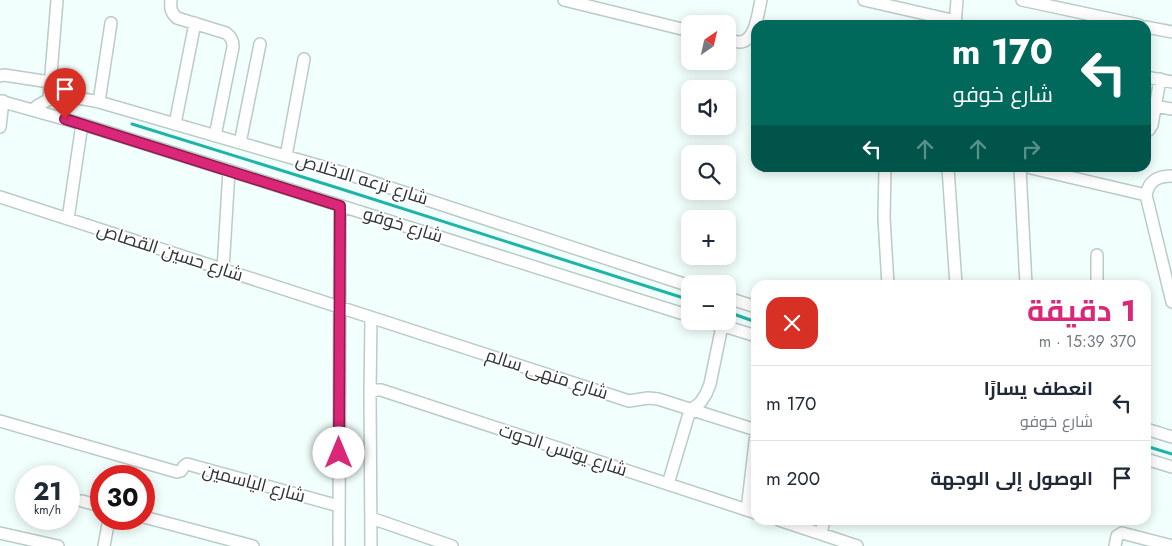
<!DOCTYPE html>
<html lang="ar">
<meta charset="utf-8">
<style>
body{margin:0;font-family:Jost,Cairo,sans-serif;background:#f2f2f3;color:#1f2937;direction:rtl;height:100vh;display:flex;flex-direction:column;font-size:19px;white-space:nowrap}
*{box-sizing:border-box;margin:0}
p{font-size:16px;color:#747a83}
.icon{flex:none;width:28px;height:28px;fill:none;stroke:currentColor;stroke-width:2;stroke-linecap:round;stroke-linejoin:round}
.map{position:relative;flex:1;overflow:hidden;direction:ltr}
.drawer{position:absolute;left:751px;top:280px;width:400px;height:245px;display:flex;flex-direction:column;background:#fff;border-radius:15px;box-shadow:0 2px 12px #0003;direction:rtl}
.drawer>*{flex:none}
.guide{position:absolute;left:751px;top:20px;width:400px;height:152px;border-radius:15px;box-shadow:0 2px 12px #0003;direction:rtl;background:#00695c;color:#fff;overflow:hidden}
.needle{width:32px;rotate:34deg}
.controls{position:absolute;left:681px;top:15px;display:grid;gap:10px}
.controls a{display:grid;place-items:center;width:55px;height:55px;border-radius:10px;background:#fff;box-shadow:0 2px 12px #0003;font-size:25px}
.speed{position:absolute;left:15px;top:465px;display:flex;gap:10px;font-size:25px;font-weight:700;text-align:center}
.speed>*{display:grid;place-content:center;width:65px;height:65px;border-radius:50%;background:#fff;box-shadow:0 2px 12px #0003;line-height:1}
.speed small{font-size:12px;font-weight:400}
.speed .limit{border:8px solid #d22;background:#fff;color:#111}
.pin{position:absolute;display:grid;place-items:center;width:42px;height:42px;color:#fff;margin:-51px -21px;border-radius:50% 50% 50% 0;rotate:-45deg;box-shadow:0 0 5px #0007}
.pin .icon{rotate:45deg}
.me{position:absolute;width:55px;margin:-28px;rotate:0deg;stroke-linejoin:round;filter:drop-shadow(0 0 4px #0008)}
.turn{display:flex;align-items:center;gap:18px;height:105px;padding:0 15px;font-size:22px}
.turn .icon{width:65px;height:65px;stroke-width:2.5}
.turn b{display:block;font-size:35px;line-height:42px}
.lanes{display:flex;align-items:center;height:48px;padding:0 15px;background:#0003;justify-content:center;gap:25px;direction:ltr}
.lanes .off{opacity:.35}
.round{display:grid;place-items:center;flex:none;width:52px;height:52px;border-radius:15px;background:#f2f2f3}
.summary{display:flex;align-items:center;justify-content:space-between;height:85px;padding:0 15px}
h1{font-size:30px;font-weight:700;line-height:38px;color:#db2777}
ul{padding:0;list-style:none}
li{display:flex;align-items:center;gap:15px;height:75px;padding:0 15px;border-top:1px solid #e0e1e3}
li div{flex:1}
li b{display:block;font-size:19px}
li em{font-style:normal}
.map>svg:first-child{display:block}
.lines{fill:none;stroke-linecap:round;stroke-linejoin:round}
.stream{stroke:#20b4a8;stroke-width:3}
.street-casing{stroke:#bacbc8;stroke-width:14}
.street{stroke:#fff;stroke-width:11}
.route-casing{stroke:#8e194d;stroke-width:12}
.route{stroke:#db2777;stroke-width:9}
.labels{text-anchor:middle;stroke-width:4;stroke-linejoin:round;paint-order:stroke}
.street-label{font-size:18px;fill:#2d3433;stroke:#fff}
</style>
<div class="map">
<svg width="1172" height="546" viewBox="0 0 1172 546">
<rect width="100%" height="100%" fill="#f1fffd"/>
<g class="lines">
<path class="stream" d="M132,124L338,188L690,300
M728,312L756,322
M1146,446L1172,454"/>
<g class="street-casing">
<path id="street" d="M171,0C170,8 171,13 177,18L226,33C231,37 233,40 233,47L215,136
M564,0L690,31
M864,0L956,21
M1022,0L1139,25
M955,25L957,0
M1146,27L1172,32
M728,40C731,41 736,42 740,42C756,41 758,12 761,0
M0,76L4,75L50,82
M1146,77L1172,82
M49,99L57,0
M0,101L82,124L690,316
M99,102L111,23
M1155,106L1172,109
M32,110C54,91 73,97 99,102L351,175L690,286
M175,124L195,23
M0,127L3,101
M1146,131L1149,130L1152,125L1160,79
M240,143L260,44
M286,156L304,59
M885,168L884,218L888,285
M948,168L956,285
M1020,168L1026,285
M1031,168L1146,195
M1172,176C1158,176 1149,180 1146,195L1172,302
M0,197L629,401L648,398L658,399L756,430
M68,219L82,124
M1097,255V285
M223,270L229,170
M728,298L756,307
M708,321L756,336
M370,393L376,390H381L756,513
M0,421L177,472L181,471L184,466L187,464L339,506
M1146,429L1172,437
M1146,459L1172,467
M668,484L688,417L692,409L700,403L706,394L710,384L722,326
M82,501L101,506
M747,510L756,434
M144,517L253,546
M371,518L452,546
M779,520L857,546
M0,533L58,546
M821,534L824,520
M104,546L109,519
M339,546L340,206
M371,546L370,393L371,318
M1115,546L1117,536L1122,533L1172,546"/>
</g>
<use href="#street" class="street"/>
</g>
<g class="lines">
<g class="route-casing">
<path id="route" d="M65,119L340,206L339,453"/>
</g>
<use href="#route" class="route"/>
</g>
<g class="labels">
<g class="street-label">
<text transform="translate(362 179) rotate(17)" y="6">شارع ترعه الاخلاص</text>
<text transform="translate(403 225) rotate(17)" y="6">شارع خوفو</text>
<text transform="translate(170 252) rotate(18)" y="6">شارع حسين القصاص</text>
<text transform="translate(547 374) rotate(18)" y="6">شارع منهى سالم</text>
<text transform="translate(563 450) rotate(18)" y="6">شارع يونس الحوت</text>
<text transform="translate(254 483) rotate(15)" y="6">شارع الياسمين</text>
</g>
</g>
</svg>
<div class="controls">
<a><svg class="needle" viewBox="-14 -14 28 28"><path d="M0-13l5 13h-10z" fill="#e53935"/><path d="M0 13l5-13h-10z" fill="#747a83"/></svg></a>
<a><svg class="icon" aria-label="sound" viewBox="0 0 24 24"><path d="M4 9h4l5-4v14l-5-4H4zM17 9q2 3 0 6"/></svg></a>
<a><svg class="icon" aria-label="search" viewBox="0 0 24 24"><circle cx="10" cy="10" r="6"/><path d="M15 15l6 6"/></svg></a>
<a>+</a>
<a>−</a>
</div>
<div class="speed"><div>21<small>km/h</small></div><div class="limit">30</div></div>
<div class="pin" style="left:65px;top:119px;background:#d93025"><svg class="icon" aria-label="arrive" viewBox="0 0 24 24"><path d="M6 21V4h12l-3 4 3 4H6"/></svg></div>
<svg class="me" style="left:339px;top:453px" viewBox="-20 -20 40 40"><circle r="19" fill="#fff"/><path d="M0-13L10 11 0 6-10 11z" fill="#db2777"/></svg>
<div class="guide">
<div class="turn"><svg class="icon" aria-label="left" viewBox="0 0 24 24"><path d="M17 20v-9H6M10 6l-5 5 5 5"/></svg><div><b>170 m</b>شارع خوفو</div></div>
<div class="lanes"><svg class="icon" aria-label="left" viewBox="0 0 24 24"><path d="M17 20v-9H6M10 6l-5 5 5 5"/></svg><svg class="icon off" aria-label="ahead" viewBox="0 0 24 24"><path d="M12 20V5M6 11l6-6 6 6"/></svg><svg class="icon off" aria-label="ahead" viewBox="0 0 24 24"><path d="M12 20V5M6 11l6-6 6 6"/></svg><svg class="icon off" aria-label="right" viewBox="0 0 24 24"><path d="M7 20v-9h11M14 6l5 5-5 5"/></svg></div>
</div>
<section class="drawer">
<div class="summary"><div><h1>1 دقيقة</h1><p>370 m · 15:39</p></div><a class="round" style="background:#d93025;color:#fff"><svg class="icon" aria-label="close" viewBox="0 0 24 24"><path d="M6 6l12 12M18 6L6 18"/></svg></a></div>
<ul>
<li><svg class="icon" aria-label="left" viewBox="0 0 24 24"><path d="M17 20v-9H6M10 6l-5 5 5 5"/></svg><div><b>انعطف يسارًا</b><p>شارع خوفو</p></div><em>170 m</em></li>
<li><svg class="icon" aria-label="arrive" viewBox="0 0 24 24"><path d="M6 21V4h12l-3 4 3 4H6"/></svg><div><b>الوصول إلى الوجهة</b></div><em>200 m</em></li>
</ul>
</section>
</div>
